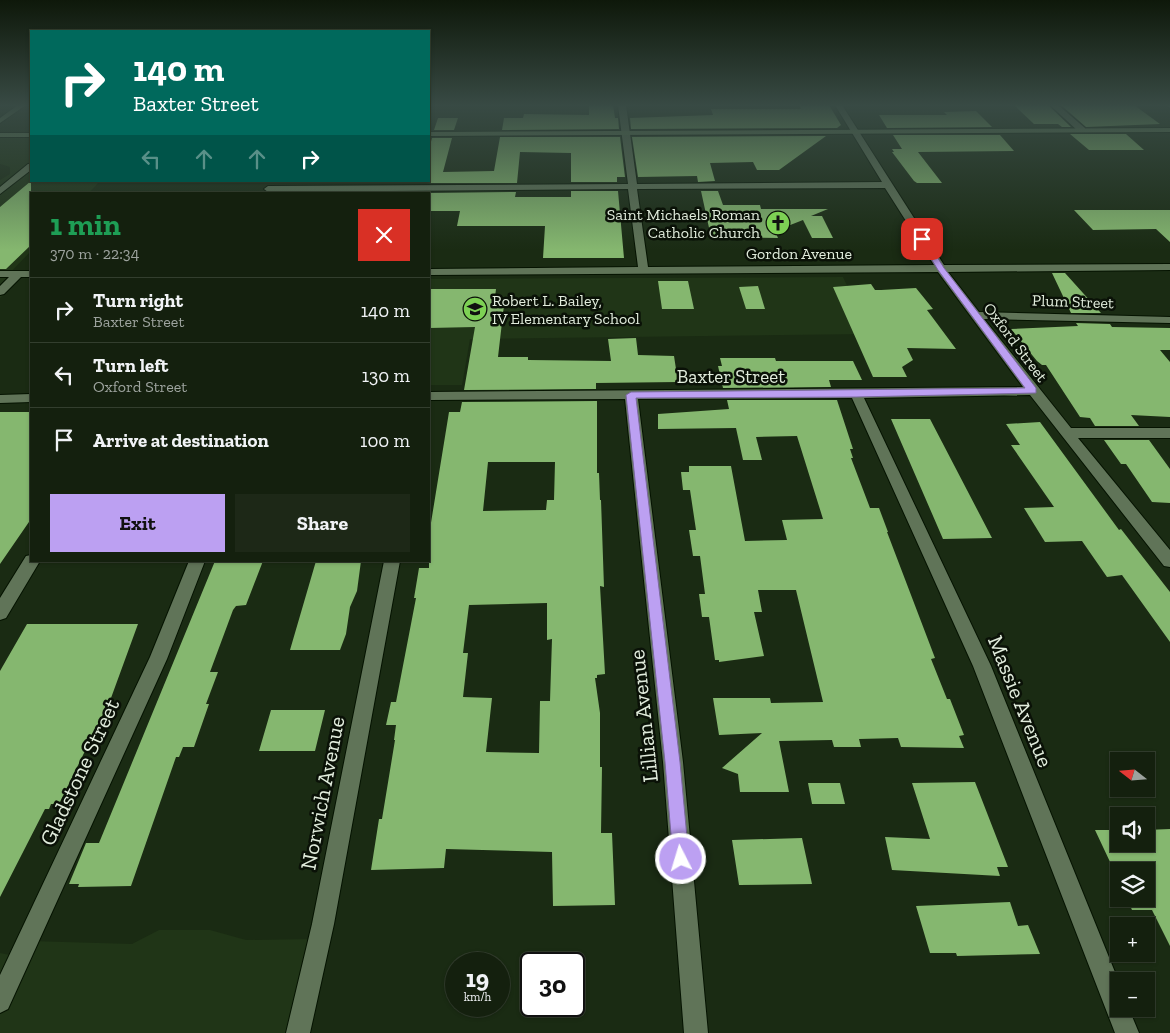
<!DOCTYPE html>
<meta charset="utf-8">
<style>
body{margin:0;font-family:"Zilla Slab",serif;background:#1d2817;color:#f1f3f6;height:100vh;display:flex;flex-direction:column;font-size:19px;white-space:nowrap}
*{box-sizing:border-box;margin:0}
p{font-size:16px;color:#9da39e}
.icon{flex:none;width:28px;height:28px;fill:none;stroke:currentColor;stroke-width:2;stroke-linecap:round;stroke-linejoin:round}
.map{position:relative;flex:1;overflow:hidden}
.details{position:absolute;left:30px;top:192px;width:400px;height:370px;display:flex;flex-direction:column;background:#14200e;border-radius:0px;box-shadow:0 1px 4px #0004,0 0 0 1px #333e2e}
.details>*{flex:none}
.banner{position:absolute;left:30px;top:30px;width:400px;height:152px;border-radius:0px;box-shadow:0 1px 4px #0004,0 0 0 1px #333e2e;background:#00695c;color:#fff;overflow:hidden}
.needle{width:32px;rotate:287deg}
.controls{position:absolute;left:1110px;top:752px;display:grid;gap:10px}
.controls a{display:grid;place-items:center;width:45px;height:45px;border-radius:0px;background:#14200e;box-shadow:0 1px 4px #0004,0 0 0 1px #333e2e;font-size:25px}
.speed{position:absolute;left:445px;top:952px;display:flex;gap:10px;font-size:25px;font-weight:700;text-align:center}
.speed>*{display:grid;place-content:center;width:65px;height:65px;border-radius:50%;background:#14200e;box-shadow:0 1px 4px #0004,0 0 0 1px #333e2e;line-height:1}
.speed small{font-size:12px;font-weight:400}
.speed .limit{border:2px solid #111;border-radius:8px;background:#fff;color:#111}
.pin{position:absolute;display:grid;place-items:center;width:42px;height:42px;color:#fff;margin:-21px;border-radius:10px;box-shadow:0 2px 8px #0006}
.me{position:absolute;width:55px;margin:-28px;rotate:355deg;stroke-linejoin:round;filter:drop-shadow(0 0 4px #0008)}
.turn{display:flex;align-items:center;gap:18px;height:105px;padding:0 20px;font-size:22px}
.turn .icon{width:65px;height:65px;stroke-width:2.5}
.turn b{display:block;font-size:35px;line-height:42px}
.lanes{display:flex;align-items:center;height:48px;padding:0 20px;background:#0003;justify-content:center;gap:25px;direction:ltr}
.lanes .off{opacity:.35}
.round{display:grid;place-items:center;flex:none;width:52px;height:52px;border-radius:0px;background:#1d2817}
.head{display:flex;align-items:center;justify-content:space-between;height:85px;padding:0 20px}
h1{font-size:30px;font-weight:700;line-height:38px;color:#1e9e55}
.button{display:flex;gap:10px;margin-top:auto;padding:10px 20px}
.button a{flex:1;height:58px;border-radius:0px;background:#bca0f2;color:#111;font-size:20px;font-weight:700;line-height:58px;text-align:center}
.button a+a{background:#1d2817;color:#f1f3f6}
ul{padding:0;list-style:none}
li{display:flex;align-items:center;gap:15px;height:65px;padding:0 20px;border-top:1px solid #333e2e}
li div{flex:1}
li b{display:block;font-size:19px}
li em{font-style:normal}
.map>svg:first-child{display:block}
.built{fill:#203517}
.building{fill:#85b76f;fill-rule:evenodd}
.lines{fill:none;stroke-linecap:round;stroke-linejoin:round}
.street-casing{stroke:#051300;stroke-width:2}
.secondary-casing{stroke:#051300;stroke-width:2}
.street{fill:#607458;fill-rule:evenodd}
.secondary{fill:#68845c;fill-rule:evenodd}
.route{fill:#bca0f2;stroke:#7a689d}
.labels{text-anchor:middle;stroke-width:5;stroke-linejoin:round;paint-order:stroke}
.far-poi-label{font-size:16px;fill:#e1ecdc;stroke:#0a1107;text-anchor:end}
.far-street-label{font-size:16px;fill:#e1ecdc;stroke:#0a1107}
.street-label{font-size:19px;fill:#e1ecdc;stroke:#0a1107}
.near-street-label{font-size:22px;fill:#e1ecdc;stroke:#0a1107}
</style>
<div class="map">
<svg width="1170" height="1033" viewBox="0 0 1170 1033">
<rect width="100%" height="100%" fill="#1a2b13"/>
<path class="built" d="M0,135H31V181H100L88,194H31V251L8,275H23L0,298V180L10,174V167L0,164Z
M843,277L870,334L470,339L462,385H429V279Z
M159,930H210L246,940L315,939L301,1033H0V953L10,955L30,941L132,944Z"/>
<path class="building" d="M589,105H613L615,118H618L619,129L502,130L504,118H523L524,114L589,115Z
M799,105H829L841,125L837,128L631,129L630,118L713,115L711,109H801Z
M1014,105H1048L1071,127H1062L1058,124H1034Z
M1061,105H1134L1160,124L1086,127Z
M976,111L992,127L887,128L879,115H947L944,112Z
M438,118H458L454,130H434Z
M1070,134H1126L1144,150H1089Z
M893,135H1000L1014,151L918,152L942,183H917L914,181L892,152H894L892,149H902Z
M826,136L779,170H757L753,162L710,163L715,181L698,182L697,176L638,177L632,137Z
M500,137H620L625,177H617V182H571V153L520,152L517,183H429V149L432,138H452L443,172L494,171Z
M31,181V245L6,269H0V207Z
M571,191H618L624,258H543L545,226H457L460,211H429V193L516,192L515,197H571Z
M701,191H718L723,205H760L761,209H828L811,216H822L833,238H812L803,220L775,231L778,238L711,237Z
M1074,210H1170V242L1156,229L1093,230Z
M1052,273H1065L1101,313H1071Z
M658,281H688L694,309H662Z
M871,284L875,290H881L916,288L933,309L927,310L956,349L907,348L913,360L902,367L907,377H873L833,287Z
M758,286L765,309H746L739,287Z
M429,289H496L494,305H504L498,357H528V360L611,361L608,339L636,338L638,355L674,356L678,382L596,383V389L464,390L475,327L429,328Z
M1076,323L1110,324L1112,327L1170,328V350H1160L1170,362V417L1131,415L1139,426H1095L1090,418L1080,417L1046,365H1042L1037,361L1011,329L1078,326Z
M720,358H775L776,361H853L862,380H829L831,387L723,388L718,366H722Z
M727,400H837L853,449H850L853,458H851L870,508H879L888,532H887L935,658L931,659L947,699H950L964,735L959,736L964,748L901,747L898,738L859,739L861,747H834L832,740L779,741L789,792H740L738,774L722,768L762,733L719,735L713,698H770L771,703L823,702L796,590H758L762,612H754L764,656L719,662V660H715L709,617H702L699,594H705L700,556H693L689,530H696L690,490H683L681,472H689V466H731L745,541L787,540L782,520L823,519L797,436L756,437L762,460H743L736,428L658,429V414L729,409Z
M597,401V473H599L600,500H601L604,587L600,586L605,674L597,675V678H595L600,713V767H602L601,833H612L615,905L553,906L552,852L446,849L444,868L371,870L379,819H382L395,740H394L396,725H386L391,702H396L416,598H414L419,568H429V535L449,412H460L462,402ZM488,462H555L554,500H547L546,510L483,511ZM547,603V640L552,639L550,701H540L539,753L486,752L492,698L463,697L468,653H463L469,605Z
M0,412H31V519L0,564Z
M891,419H930L992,538L943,539Z
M1040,422L1119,530L1121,529L1170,592V642L1122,575L1107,577L1082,541L1045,542L1024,508L1054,507L1011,445H1020L1006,424Z
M1104,440H1149L1170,469V503L1152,502L1126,464H1121Z
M215,561H263L246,605L236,606L233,610L210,672H218L206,704H209L194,747H183L179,757H176L131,886L78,887L79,884H69L86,843H99Z
M316,561H361L357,591L350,607L346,634L340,650H290Z
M27,624H138L111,698L59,804H51L49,809H45L0,897V671Z
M271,710H325L315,751H259Z
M975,782L1008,867H997L1000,876L892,870L885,837L930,839L912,783Z
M808,783H840L845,804H812Z
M1170,829V946L1152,910H1132L1127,899H1146V871H1119V881L1095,830H1119V844H1146V830Z
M802,838L812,884L739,885L732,840Z
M1010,902L1018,926L1028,925L1040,954L957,956L956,953H930L916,906Z"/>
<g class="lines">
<g class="street-casing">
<path id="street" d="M618,105H626L637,184L882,182L835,105H842L944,265L1170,264V270L948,272L979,312L1170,317V323L984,319L1071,428H1170V438H1078L1170,550V567L1164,566L1030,395L864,398L991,666L1119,982V1009H1129L1139,1033H1115L973,666L852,398L638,399L683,762L708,1033H684L663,762L625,399L429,400V392L1023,387L938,272L429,275V269L638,267L628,189L268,192L264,189L268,186L628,184ZM885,188L934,265L648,267L637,189Z
M1050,105H1058L1085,128V132H1079Z
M1166,105H1170V108Z
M28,164H31V170L0,194V187Z
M0,271H31V277H21L4,294L0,295V286L9,277H0Z
M31,394V402L0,403V395Z
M31,555V561H40L6,618L0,620V598L26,556Z
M189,561H205L167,659L8,1009L0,1013V975L150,657Z
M384,561H400L334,924L310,1033H286L312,924Z"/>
</g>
<g class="secondary-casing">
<path id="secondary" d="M18,105H26L0,123V118Z
M1170,128V132L429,136V132Z
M0,133H31V137H0Z"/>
</g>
<use href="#street" class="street"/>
<use href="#secondary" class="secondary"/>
</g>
<linearGradient id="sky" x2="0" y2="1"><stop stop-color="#0e180a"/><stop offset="0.42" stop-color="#384a44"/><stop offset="1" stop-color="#384a44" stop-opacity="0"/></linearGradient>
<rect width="1170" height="250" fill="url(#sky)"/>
<path class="route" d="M922,236L925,237L944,268L1036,388V393L856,397L636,398L680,762L689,859L686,864L681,867L675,864L673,859L665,762L626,395L631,392L1025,388L938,270L919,239Z"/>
<defs>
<g id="church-disc" transform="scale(1.25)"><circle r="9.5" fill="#7dd154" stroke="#0a1107"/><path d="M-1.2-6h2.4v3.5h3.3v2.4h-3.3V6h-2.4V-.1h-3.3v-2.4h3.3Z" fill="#111"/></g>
<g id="school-disc" transform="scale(1.25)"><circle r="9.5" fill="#7dd154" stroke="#0a1107"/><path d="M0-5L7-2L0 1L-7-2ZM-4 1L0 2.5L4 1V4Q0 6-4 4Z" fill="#111"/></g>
</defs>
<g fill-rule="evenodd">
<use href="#church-disc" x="778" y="223"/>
<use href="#school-disc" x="475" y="309"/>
</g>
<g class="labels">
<g class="far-poi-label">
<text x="760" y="220">Saint Michaels Roman<tspan x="760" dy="18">Catholic Church</tspan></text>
<text x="492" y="306" text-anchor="start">Robert L. Bailey,<tspan x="492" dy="18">IV Elementary School</tspan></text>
</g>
<g class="far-street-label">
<text x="799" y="259">Gordon Avenue</text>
<text transform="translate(1073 301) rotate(2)" y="6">Plum Street</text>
<text transform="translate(1016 342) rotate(53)" y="6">Oxford Street</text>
</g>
<g class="street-label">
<text x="731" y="383">Baxter Street</text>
</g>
<g class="near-street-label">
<text transform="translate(1021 701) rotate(68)" y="8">Massie Avenue</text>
<text transform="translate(643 716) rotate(-96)" y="8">Lillian Avenue</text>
<text transform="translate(79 772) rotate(-65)" y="8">Gladstone Street</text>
<text transform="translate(322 793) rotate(-79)" y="8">Norwich Avenue</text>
</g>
</g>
</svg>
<div class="controls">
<a><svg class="needle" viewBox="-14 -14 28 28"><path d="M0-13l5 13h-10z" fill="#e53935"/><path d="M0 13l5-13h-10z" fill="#9da39e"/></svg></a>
<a><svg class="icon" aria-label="sound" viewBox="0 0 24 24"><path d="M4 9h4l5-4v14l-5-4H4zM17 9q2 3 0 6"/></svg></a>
<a><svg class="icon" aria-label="layers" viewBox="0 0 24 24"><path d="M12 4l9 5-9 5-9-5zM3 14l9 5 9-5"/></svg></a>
<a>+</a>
<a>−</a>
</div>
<div class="speed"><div>19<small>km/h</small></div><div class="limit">30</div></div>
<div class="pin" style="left:922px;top:239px;background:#d93025"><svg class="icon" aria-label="arrive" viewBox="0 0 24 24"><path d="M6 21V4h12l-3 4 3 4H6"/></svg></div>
<svg class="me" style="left:681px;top:859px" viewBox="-20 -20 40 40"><circle r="17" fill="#bca0f2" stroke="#fff" stroke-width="3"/><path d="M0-11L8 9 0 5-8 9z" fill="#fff"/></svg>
<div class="banner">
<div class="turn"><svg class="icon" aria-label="right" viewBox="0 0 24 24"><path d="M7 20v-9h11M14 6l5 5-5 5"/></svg><div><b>140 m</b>Baxter Street</div></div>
<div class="lanes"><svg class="icon off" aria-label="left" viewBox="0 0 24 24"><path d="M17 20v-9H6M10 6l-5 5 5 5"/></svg><svg class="icon off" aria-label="ahead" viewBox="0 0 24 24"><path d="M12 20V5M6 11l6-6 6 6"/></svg><svg class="icon off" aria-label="ahead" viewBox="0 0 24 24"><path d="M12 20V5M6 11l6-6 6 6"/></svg><svg class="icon" aria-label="right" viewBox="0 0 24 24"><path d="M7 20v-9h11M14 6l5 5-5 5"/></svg></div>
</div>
<section class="details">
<div class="head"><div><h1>1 min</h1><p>370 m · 22:34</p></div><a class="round" style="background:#d93025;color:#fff"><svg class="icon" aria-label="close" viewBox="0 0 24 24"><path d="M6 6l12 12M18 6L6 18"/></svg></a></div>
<ul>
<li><svg class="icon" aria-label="right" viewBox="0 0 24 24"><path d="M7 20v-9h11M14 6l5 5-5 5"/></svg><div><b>Turn right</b><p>Baxter Street</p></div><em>140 m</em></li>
<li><svg class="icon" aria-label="left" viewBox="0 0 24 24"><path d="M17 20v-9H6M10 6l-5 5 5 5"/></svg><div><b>Turn left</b><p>Oxford Street</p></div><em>130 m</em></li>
<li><svg class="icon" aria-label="arrive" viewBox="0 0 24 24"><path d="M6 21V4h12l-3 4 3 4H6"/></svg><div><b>Arrive at destination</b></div><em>100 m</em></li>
</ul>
<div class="button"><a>Exit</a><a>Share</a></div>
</section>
</div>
